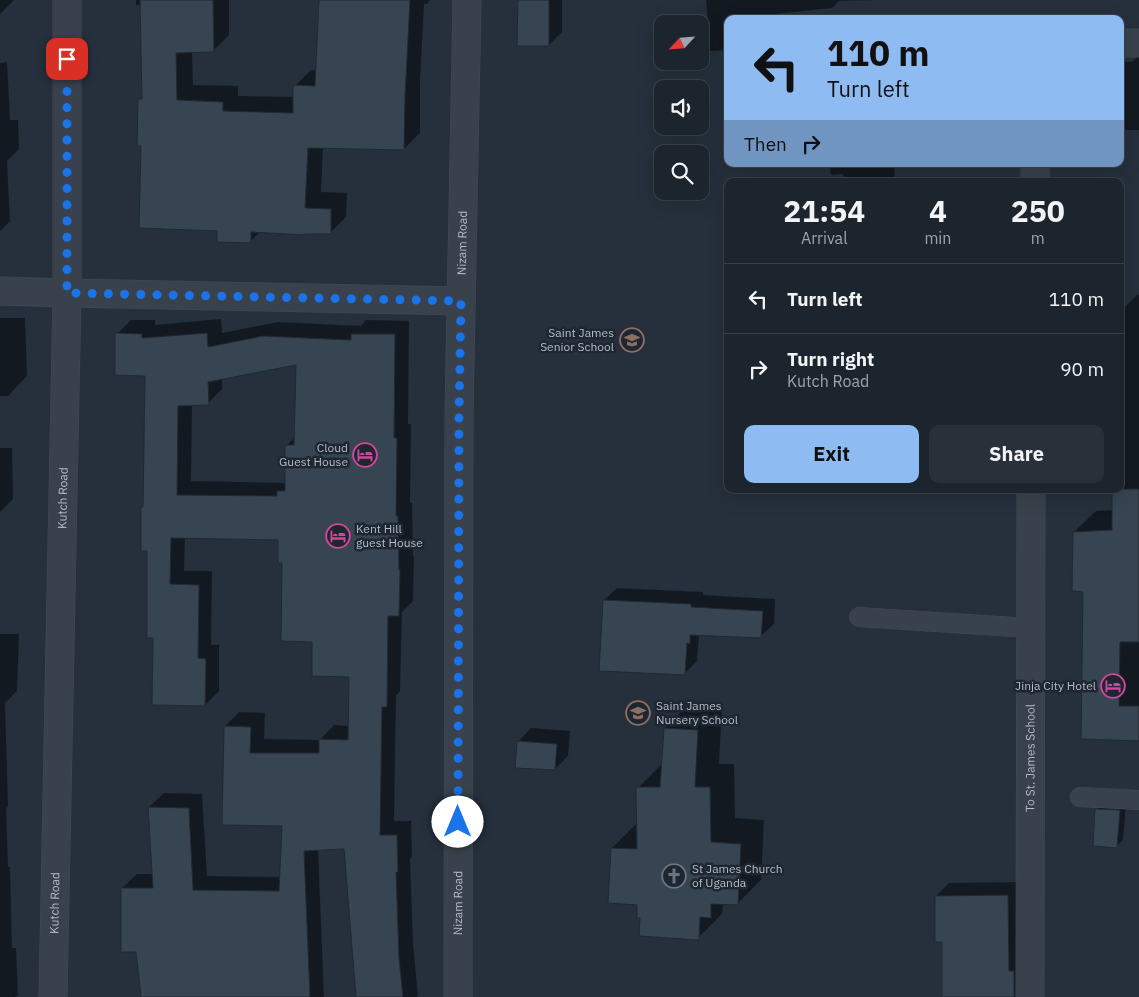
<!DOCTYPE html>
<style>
body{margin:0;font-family:"IBM Plex Sans",sans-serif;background:#293039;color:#f1f3f6;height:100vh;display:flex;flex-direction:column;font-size:19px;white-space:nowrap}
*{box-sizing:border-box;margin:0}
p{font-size:16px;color:#a0a4aa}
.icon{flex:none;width:28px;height:28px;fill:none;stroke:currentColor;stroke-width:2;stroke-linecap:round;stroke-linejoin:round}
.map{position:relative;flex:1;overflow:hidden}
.details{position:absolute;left:724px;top:178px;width:400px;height:315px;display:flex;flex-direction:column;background:#1c242d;border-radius:10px;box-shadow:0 5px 20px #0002,0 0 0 1px #3a4149}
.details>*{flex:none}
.guide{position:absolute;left:724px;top:15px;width:400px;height:152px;border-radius:10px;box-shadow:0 5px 20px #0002,0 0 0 1px #3a4149;background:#8ebbf2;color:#111;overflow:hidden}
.needle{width:32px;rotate:244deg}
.controls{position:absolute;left:654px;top:15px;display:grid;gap:10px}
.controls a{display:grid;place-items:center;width:55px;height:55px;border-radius:10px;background:#1c242d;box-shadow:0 5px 20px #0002,0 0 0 1px #3a4149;font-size:25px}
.pin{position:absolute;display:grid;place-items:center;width:42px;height:42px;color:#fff;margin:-21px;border-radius:10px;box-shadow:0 2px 8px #0006}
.me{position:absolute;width:55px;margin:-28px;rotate:0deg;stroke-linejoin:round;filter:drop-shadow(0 0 4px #0008)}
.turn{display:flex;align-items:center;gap:18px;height:105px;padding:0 20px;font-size:22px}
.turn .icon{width:65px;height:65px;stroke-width:2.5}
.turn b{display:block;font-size:35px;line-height:42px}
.then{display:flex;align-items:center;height:48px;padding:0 20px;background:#0003;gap:10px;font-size:19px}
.eta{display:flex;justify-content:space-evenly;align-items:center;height:85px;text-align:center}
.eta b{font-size:30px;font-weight:700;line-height:35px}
.button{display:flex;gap:10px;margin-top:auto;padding:10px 20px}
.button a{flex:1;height:58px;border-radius:10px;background:#8ebbf2;color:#111;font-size:20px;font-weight:700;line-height:58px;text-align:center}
.button a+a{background:#293039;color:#f1f3f6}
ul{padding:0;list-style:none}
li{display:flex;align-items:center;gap:15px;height:70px;padding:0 20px;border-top:1px solid #3a4149}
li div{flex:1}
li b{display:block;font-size:19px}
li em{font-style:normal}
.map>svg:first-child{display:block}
.shadow{fill:#0007;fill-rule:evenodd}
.building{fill:#374452;stroke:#202933;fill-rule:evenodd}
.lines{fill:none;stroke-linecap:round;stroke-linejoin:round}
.lane-casing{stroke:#424b55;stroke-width:20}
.street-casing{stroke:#424b55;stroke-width:29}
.lane{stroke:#39424c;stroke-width:19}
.street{stroke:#39424c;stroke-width:28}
.route{stroke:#1a73e8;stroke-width:9;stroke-dasharray:0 16.2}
.labels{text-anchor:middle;stroke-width:5;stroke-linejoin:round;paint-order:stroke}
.street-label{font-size:12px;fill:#b4bdc7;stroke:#1e2731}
.poi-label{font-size:12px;fill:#b4bdc7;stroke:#1e2731;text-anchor:end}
</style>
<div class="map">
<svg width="1139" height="997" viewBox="0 0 1139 997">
<rect width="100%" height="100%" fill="#25303c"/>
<path class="shadow" d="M0,0H14L0,14Z
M136,0H229V35L213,51L192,52L193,85L238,86V96L294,97L295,86L311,70H317L320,0H294H430L427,4H424L420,81V133L404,149L323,147L321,192L347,193L346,217L330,233L260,232L250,242L143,145L139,100L143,96L141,5H136Z
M519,0H562V32L549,45Z
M706,0H879L839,1L832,8L775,14L776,19H728V50L710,51Z
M1139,55V130H1124V127H1120V62H1132Z
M7,62L10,120H18L19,149L7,161L10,221L0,231V63Z
M830,164H894L895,181H844L843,174L831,175Z
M1137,295H1139V739L1082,738L1084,590L1074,532L1096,511L1114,510V489H1120V466L1122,465L1123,425H1120V312Z
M0,318H25L27,376L8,396H0Z
M221,319L222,333L278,322L361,326L366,320L409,321L408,424H411L410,503H412L413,556H414L413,601L402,612L400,691L396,696L394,821H411L412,856L410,859L413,943L418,996L416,997H357L345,848L318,849L324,997H142L138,951L122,888L137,874H153L149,807L164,793L202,794L207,876L281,877L283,825L225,726L239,712L265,713L264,739L320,740L334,725L350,726L351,675L313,640L284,562L279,538L185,537L184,571H212L211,645H219V691L205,705L154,637L149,550L142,508L144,505L146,374L117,334L131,320H155V325ZM298,364L296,436L287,445L286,483L191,481L192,404L208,403L222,389V378Z
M0,448H12L13,499L0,512Z
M617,588L703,592V595L775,599L774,624L761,636L699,634L697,661L684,674L604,600Z
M0,634H19L17,691L5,703L8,806L6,809L8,867H10L12,948H16L18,995L15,997H0Z
M689,704L722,706L719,764H734L735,818L764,820L761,880L737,904H723L722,914L698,938L642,917L639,904L612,848L636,824H638V788L662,764L665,728Z
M531,728L570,731L568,756L555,769L518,742Z
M1103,803L1126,804L1123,840L1117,846L1097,810Z
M1021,882L1036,997H944L943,941L936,896L949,883Z"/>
<path class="building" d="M140,0H213L214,52L176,53L177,100L223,102V111L293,113V85L315,86L319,0H410L405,97L404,150L308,148L305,208L331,209V234H305V235L251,232V243L217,242V231L139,228L141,146H137L138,99H142Z
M518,0H549V46H517Z
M115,333L142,334V338L207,333L208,347L263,336L351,340V334H395L394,438H397L396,516H398L399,570H400L399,616H388L387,707H382L380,835H397L398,872H396L399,958L403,997H356L344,849L304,851L310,997H141L136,952H121V888H153L148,807L189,808L193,890L279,891L282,826L222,825L224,726L251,727L250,753H319V739L348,740L349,677L312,676V642L281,641L282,563H278V540L171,538L170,584L199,585L198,658L206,659L205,706L152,705L153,638H147V551H141V507H143L145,376L115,375ZM296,365L294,445H285V491H277V496L177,495L178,406L209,405L208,382Z
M1112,489H1139V642H1120L1119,706H1139V741L1081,739L1083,592L1072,591L1073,532L1112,530Z
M603,600L691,604V607L763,611L761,638L690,635V644L687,643L685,675L599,671Z
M664,728L698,730L695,787H710L711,842L741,844L738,905L711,904V918L700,917L699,940L639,936L640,918H637V905L608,903L611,848L637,849L636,787H660Z
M517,741L557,744L555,770L515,768Z
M1095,809L1120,810L1117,848L1093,846Z
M1008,895L1009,971H1014V997H942V942H935V896Z"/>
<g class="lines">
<g class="lane-casing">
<path id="lane" d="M859,617L1031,628
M1080,797L1139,800"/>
</g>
<g class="street-casing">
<g id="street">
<path d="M1120,43H1139"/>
<path d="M1035,181V164"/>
<path d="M0,291L67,293L461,301"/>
<path id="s1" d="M53,997L67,293V0"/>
<path id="s2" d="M458,997L459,415L467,0"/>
<path id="s3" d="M1030,997L1031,489"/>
</g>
</g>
<use href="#lane" class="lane"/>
<use href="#street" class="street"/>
</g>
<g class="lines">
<path class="route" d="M67,59V293L461,301L459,415L458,822"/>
</g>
<defs>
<g id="school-ring" transform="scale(1.25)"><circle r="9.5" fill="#1e2731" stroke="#8d6e63" stroke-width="1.5"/><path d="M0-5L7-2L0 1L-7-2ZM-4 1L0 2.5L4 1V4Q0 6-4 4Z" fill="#8d6e63"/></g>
<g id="hotel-ring" transform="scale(1.25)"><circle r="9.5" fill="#1e2731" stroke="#d1479c" stroke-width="1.5"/><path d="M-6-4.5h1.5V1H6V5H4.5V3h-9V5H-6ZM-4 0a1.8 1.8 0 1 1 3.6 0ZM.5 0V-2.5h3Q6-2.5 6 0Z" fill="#d1479c"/></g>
<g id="church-ring" transform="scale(1.25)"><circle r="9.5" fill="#1e2731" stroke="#6b7280" stroke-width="1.5"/><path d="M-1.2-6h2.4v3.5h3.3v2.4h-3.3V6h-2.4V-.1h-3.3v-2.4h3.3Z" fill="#6b7280"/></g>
</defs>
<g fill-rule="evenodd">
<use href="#school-ring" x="632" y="340"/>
<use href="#hotel-ring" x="365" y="455"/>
<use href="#hotel-ring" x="338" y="536"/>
<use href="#hotel-ring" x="1113" y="686"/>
<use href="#school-ring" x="638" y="713"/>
<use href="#church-ring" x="674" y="876"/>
</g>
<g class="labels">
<g class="street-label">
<text dy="4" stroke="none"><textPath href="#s2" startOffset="754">Nizam Road</textPath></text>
<text dy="4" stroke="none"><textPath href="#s1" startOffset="499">Kutch Road</textPath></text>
<text dy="4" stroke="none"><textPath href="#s3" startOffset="239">To St. James School</textPath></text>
<text dy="4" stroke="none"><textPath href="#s1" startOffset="94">Kutch Road</textPath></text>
<text dy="4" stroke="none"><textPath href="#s2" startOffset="94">Nizam Road</textPath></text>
</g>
<g class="poi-label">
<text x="614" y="337">Saint James<tspan x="614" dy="14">Senior School</tspan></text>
<text x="348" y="452">Cloud<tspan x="348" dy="14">Guest House</tspan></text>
<text x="356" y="533" text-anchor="start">Kent Hill<tspan x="356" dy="14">guest House</tspan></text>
<text x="1096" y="690">Jinja City Hotel</text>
<text x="656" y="710" text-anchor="start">Saint James<tspan x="656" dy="14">Nursery School</tspan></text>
<text x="692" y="873" text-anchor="start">St James Church<tspan x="692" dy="14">of Uganda</tspan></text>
</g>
</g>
</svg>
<div class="controls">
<a><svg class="needle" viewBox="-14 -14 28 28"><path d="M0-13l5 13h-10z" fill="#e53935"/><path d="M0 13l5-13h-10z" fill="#a0a4aa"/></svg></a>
<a><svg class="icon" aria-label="sound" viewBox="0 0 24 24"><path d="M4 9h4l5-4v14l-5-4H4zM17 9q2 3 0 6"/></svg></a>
<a><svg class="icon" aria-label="search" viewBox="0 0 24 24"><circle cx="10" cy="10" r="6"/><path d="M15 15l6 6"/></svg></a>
</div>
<div class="pin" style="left:67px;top:59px;background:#d93025"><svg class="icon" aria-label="arrive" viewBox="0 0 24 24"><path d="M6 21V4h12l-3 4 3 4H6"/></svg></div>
<svg class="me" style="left:458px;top:822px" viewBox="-20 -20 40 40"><circle r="19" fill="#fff"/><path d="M0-13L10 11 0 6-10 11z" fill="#1a73e8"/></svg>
<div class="guide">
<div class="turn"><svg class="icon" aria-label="left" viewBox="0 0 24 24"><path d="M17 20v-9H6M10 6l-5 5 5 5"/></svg><div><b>110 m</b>Turn left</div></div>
<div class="then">Then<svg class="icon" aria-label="right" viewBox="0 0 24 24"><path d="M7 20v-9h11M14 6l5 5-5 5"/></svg></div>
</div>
<section class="details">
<div class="eta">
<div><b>21:54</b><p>Arrival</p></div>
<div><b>4</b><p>min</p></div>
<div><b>250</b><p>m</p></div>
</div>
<ul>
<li><svg class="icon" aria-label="left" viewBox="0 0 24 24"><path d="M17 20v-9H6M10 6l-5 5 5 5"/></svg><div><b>Turn left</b></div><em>110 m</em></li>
<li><svg class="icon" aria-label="right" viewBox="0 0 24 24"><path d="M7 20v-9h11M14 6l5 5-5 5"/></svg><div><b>Turn right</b><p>Kutch Road</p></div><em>90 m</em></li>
</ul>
<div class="button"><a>Exit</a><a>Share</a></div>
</section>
</div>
